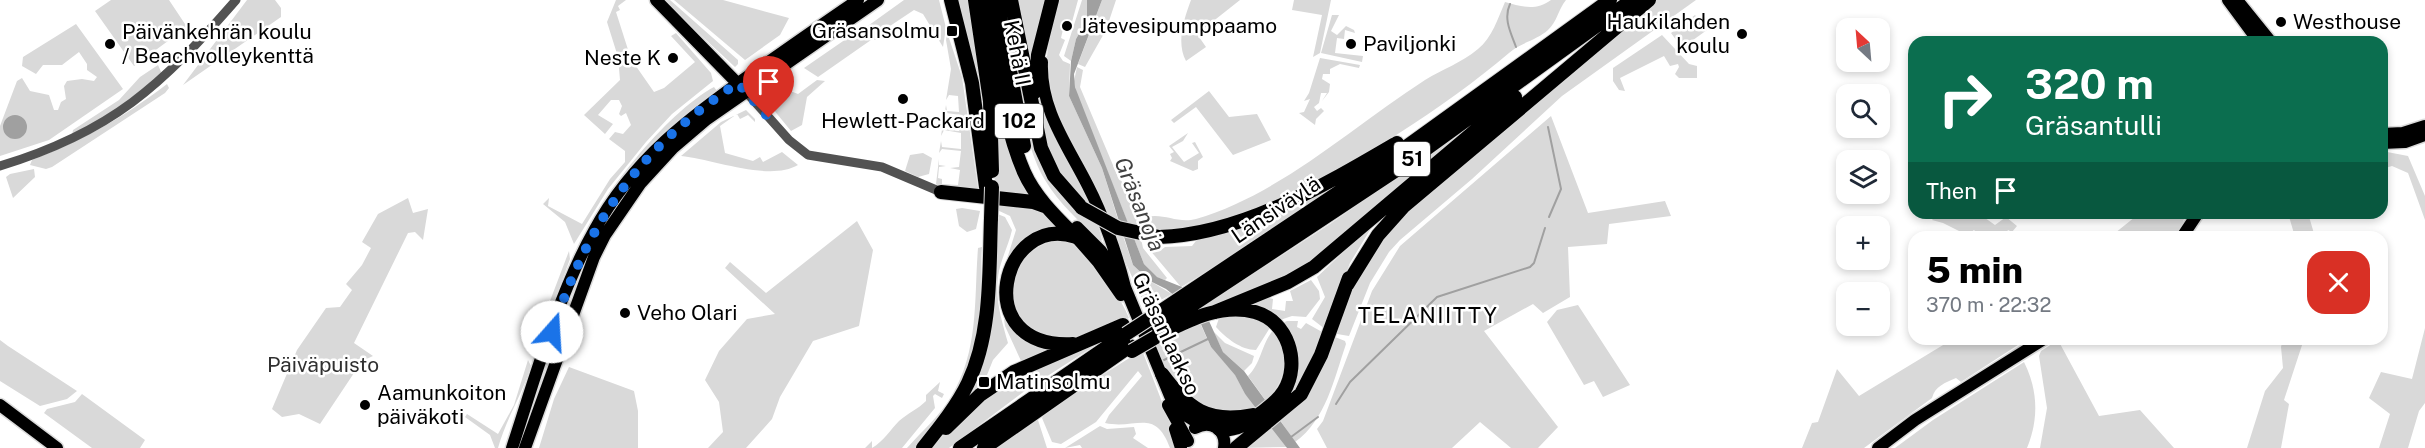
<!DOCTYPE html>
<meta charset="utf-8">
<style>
body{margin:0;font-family:"Public Sans",sans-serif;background:#f2f2f3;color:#1f2937;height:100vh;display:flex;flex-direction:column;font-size:22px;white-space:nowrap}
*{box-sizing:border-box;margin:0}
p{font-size:20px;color:#747a83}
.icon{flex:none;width:33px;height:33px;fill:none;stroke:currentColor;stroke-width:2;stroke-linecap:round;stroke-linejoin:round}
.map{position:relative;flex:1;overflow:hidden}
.panel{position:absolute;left:1908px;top:231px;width:480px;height:114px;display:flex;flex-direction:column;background:#fff;border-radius:18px;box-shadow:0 3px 9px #0003}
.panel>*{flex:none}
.top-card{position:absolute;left:1908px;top:36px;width:480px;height:183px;border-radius:18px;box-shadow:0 3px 9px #0003;background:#0b6e4f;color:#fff;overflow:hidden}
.needle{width:39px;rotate:334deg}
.controls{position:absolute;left:1836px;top:18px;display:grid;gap:12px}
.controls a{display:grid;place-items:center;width:54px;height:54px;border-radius:12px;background:#fff;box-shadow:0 3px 9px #0003;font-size:30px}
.pin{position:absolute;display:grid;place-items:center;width:51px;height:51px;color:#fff;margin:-62px -26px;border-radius:50% 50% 50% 0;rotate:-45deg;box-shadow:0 0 6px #0007}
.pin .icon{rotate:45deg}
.me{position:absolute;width:66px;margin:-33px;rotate:19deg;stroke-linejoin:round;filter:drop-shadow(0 0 4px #0008)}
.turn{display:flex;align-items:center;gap:21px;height:126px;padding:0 18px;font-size:27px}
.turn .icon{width:78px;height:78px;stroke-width:2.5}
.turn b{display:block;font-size:42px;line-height:51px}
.then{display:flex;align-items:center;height:57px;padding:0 18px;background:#0003;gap:12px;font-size:22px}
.round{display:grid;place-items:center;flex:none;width:63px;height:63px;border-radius:18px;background:#f2f2f3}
.summary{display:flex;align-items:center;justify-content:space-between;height:102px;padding:0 18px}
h1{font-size:36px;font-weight:800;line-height:45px;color:#000}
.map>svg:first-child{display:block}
.green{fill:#d9d9d9}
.water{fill:#a0a0a0}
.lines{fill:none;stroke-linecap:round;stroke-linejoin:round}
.stream{stroke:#a0a0a0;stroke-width:2}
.major-casing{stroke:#dbdbdb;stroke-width:15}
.highway-casing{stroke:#dbdbdb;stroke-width:16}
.minor{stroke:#525252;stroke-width:9}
.major{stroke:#000;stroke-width:12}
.highway{stroke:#000;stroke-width:14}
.highway-bridge-casing{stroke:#dbdbdb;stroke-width:16;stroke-linecap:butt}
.highway-bridge{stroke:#000;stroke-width:14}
.route{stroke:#1a73e8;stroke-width:10;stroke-dasharray:0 18}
.poi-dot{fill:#000;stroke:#fff;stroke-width:2}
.labels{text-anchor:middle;stroke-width:5;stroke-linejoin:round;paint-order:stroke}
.shield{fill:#fff;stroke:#4c4c4c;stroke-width:1.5}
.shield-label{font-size:20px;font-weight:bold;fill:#000}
.poi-label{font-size:21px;fill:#000;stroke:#fff;text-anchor:start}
.street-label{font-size:21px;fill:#000;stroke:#fff}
.park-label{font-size:21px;fill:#303030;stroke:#fff}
.water-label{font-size:22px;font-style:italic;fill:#414141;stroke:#fff}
.neighbourhood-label{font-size:22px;letter-spacing:1.5px;fill:#000;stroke:#fff}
</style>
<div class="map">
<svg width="2425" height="448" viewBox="0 0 2425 448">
<rect width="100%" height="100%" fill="#fff"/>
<path class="green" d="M111,0H169L187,27L134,66L95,11Z
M247,0H275L281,8V17L183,85Z
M616,0H626L618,6L620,10L616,12L631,59L654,92L664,88L695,62L671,36L676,33L711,73L713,81L672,114L646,142L608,189L574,244L565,222L543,204L549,198L548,206L582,224L610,179L625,162V151L609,139L615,132L623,134L631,125L626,113L621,116L619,114L622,106L619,100H611L598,115L613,124L605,134L584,115L620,80L618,57L607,22Z
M663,0H670L738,60V64L735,67Z
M674,0H723L789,18L780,35L745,60Z
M904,0H939L946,28L943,47L923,14L914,10L884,30L887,34L881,39L865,28Z
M955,0H971L984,95L988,160Z
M1004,0H1008L1036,143L1088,218L1098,225L1102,240L1100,242C1081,222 1059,204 1045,180C1020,140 1012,49 1004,0Z
M1016,0H1045L1033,86Z
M1058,0H1078L1072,22L1065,21L1061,38L1065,40L1059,55L1063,61L1070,64L1069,96L1102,168L1120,226L1107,220C1085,177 1053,131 1047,82C1044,54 1052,27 1058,0Z
M1082,0H1087V18L1076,39L1071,61L1064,56Z
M1102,0H1116L1106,30L1085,67L1078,64Z
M1191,0H1240L1197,34L1206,47L1186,61C1176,42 1184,19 1191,0Z
M1294,0H1331L1320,53L1313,57L1322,15L1292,10Z
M1551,0H1566C1558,10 1557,22 1548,30C1537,40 1520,43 1509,53C1435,116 1324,185 1232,217C1206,226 1180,233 1154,241L1161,250L1165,247L1192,246L1199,237L1351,176L1201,275L1181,287L1149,249L1143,224L1147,217C1164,213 1178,224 1196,219C1281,194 1352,127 1425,80C1443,69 1461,63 1478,49C1492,38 1498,18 1505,2C1522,7 1536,11 1551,0Z
M1654,0H1696L1562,96L1472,179L1400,240L1389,252L1370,283L1349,336L1337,334C1341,294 1369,258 1390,227Z
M1332,15H1339L1331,31L1337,35L1346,26L1354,30L1355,33L1345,30L1344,39L1337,38L1335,53L1363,56L1362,62L1321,53Z
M1695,15L1707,30L1682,48L1671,33Z
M76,24L123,89L49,140L0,156V126L17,81L22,78L30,91L49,95L54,110H58L61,102L66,99L64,86L67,81L82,79L94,81L97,77L87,70V64L79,52L62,65H43L36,74L22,66L23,57Z
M862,28L874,34L878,40H871L818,77L804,68Z
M947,32L962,77L979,195L938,187L936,184L939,159V165L946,166L939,167L938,178L942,179V184L958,185L960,170L950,168L959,167L961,151L942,149L939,153L941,141L942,147L961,149V133L944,130L941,136L943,123L944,129L959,131L961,115L946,113L944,118L946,105L947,111L959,112L958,96L949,95L946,100L951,69L946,40Z
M1662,35L1689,64L1697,66V78H1679L1675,74L1679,67L1678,64L1670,66L1664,56L1620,78L1625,91L1619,90L1613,81V68Z
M993,57L1037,199L995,196Z
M1320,58L1360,65L1359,68L1340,64L1330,69V74H1323L1322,79L1330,84L1329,92L1322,101L1327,93H1321L1319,103L1314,107L1317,111L1321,108L1324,111L1316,119L1315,125L1299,113L1304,112L1310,99L1304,101L1309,93Z
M158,65L162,74L114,111L72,135L73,130L119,100L140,77Z
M1077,67L1083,70L1080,87L1118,177L1132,194L1143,248L1167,278L1165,280L1156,277L1144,264L1076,92L1074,81Z
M817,80L825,81L807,97L802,125L791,131L764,98L777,86L798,94Z
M167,84L169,88L165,93L52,167L46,169L30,165L32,160C85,139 121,119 167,84Z
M1038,84L1098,214C1087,204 1073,194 1064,182C1044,156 1039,116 1038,84Z
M714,87L717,91L682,118L649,149L578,250C597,199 666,113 714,87Z
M1209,91L1229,117L1257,114L1271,140L1233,155L1196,107L1174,123L1171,120Z
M746,110L755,119V122L748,115L740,119L737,114L720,126L725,153L753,161L760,157L763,162L782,152L798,165C769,182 713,159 681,156L721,122Z
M1551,116L1588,213L1665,201L1671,216L1609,224L1607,244L1568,247L1570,297L1543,313L1533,304L1484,331L1558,427L1538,448H1511L1480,422L1452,448H1327L1317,429L1323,421L1372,291L1400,246Z
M1481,119L1319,261L1204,312L1201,308L1330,224Z
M1188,133L1183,141L1172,147L1184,162L1199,153L1192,143L1195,142L1203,157L1198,161V169L1193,171L1170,161L1172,158L1170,154L1174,152L1169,146Z
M2382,151L2408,156L2425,196V220L2408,173L2392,166L2382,169Z
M923,153L932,158L929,174L918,177L905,171L910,155Z
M34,169L35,177L13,198L6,177L10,174Z
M408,198L413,213L428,209L423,240L415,232L408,233L354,343L373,356L362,361L320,424L299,414L282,417L272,409L297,350L326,308L340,307L352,290L346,284L362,265L371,248L362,242L378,214Z
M996,203L1040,209L1059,229L1023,246L1006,311L1057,348L1022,363L1005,326L1001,298V278L1016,230L1010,216L995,209Z
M962,208L980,211L976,229L967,232L959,226L956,209Z
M995,213L1005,217L1012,230C1009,244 1002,257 999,271C994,297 1001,318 1008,343L993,360L985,380L962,402L973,381Z
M1938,213H1949L1957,217L1960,213H1978L1995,225L2006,217L2017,226L2012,232L2008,230L2004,237H1973L1976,232L1974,230L1967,235L1943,223L1932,220Z
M2140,213H2186L2178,237H2110Z
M2288,213H2308L2315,237H2295Z
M857,221L873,250L859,326L813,341L780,397L772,419L746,448H708L723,432L719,402L705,380L719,351L747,319L775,314L725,268L730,262L766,293Z
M1375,222L1350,263L1325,329L1312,319L1325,297L1317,277Z
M1112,232L1123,236L1133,265L1150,281L1172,294L1146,308Z
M1066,239C1092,258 1117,289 1129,318L1101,332L1066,341L1030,330L1014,311L1013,270C1030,252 1040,241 1066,239Z
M982,247C980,274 982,306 979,331C973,376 946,416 916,448H907C922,431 941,415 952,395C979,350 974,299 978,248Z
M569,251L570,259L535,354L531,351Z
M1311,280L1319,291L1320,299L1306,317L1292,316L1277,321L1241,307L1263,296L1273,299L1272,309L1285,311L1286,301H1293L1290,291Z
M1578,305L1630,385L1603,397L1594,381L1584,385L1547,322L1557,310Z
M1220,315L1252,316L1271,326L1256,350C1241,350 1226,338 1216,327Z
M1199,321L1211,347L1235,374L1245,394L1257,407C1205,430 1172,386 1153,343Z
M1287,321H1298L1297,327L1301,329L1306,323L1324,333L1299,388L1279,405L1291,389L1280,324Z
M2425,328V403L2419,411L2408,448H2379L2390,414L2369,398L2381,372L2412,379Z
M1274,329C1291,354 1287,380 1266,401L1248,376C1262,362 1261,344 1274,329Z
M1213,331L1225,343L1254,356L1252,363L1244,371L1223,352Z
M1115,333L1030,387L1026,373Z
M1335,337L1345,341L1346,344C1334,379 1326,420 1295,442L1280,420C1313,395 1319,373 1335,337Z
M1953,339H2027L1961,382L1956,378C1945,383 1935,386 1932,398L1864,448H1802L1812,423L1818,422L1837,369L1859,396Z
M2283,339H2304L2284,400L2289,404L2281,448H2247L2265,391L2283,368L2281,347Z
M0,340L8,346L77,391L67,399L40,406L0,381Z
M2058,340L2099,416L2140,410L2174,448H2040L2047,408L2039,356L2041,351Z
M1142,350L1172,428L1176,448H1170C1155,407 1136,430 1105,423L1109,415L1142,376L1138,371L1096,422L1061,444L1052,442L1042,418L1047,410Z
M528,360L531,366C522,395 506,419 498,448H495L490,435L465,417L467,414L498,434L514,405Z
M2024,362C2038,390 2039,419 2027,448H1895L1933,420Z
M569,367L634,391L638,411V448H539L554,399Z
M1020,373L1026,390L949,448H931L964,414Z
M940,382L938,391L944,394L942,398L935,394L933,396L935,408L902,448H865L872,441V448C884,441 890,430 899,421C908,413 918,409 926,401V395Z
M82,394L145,440L140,448H92L44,413L47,409L75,402Z
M1038,420L1047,448H995L1032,421Z
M1100,426L1107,429L1134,427L1136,434L1133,438L1148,448H1082L1080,445L1065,448Z
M1271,426L1287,447L1239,448Z"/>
<path class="water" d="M1087,0H1102L1074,74L1075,87L1144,264L1157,277L1182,287L1193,298L1209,321L1223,352L1244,371L1300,448H1287L1245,394L1235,375L1211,347L1196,313L1166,289L1150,281L1133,265L1102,168L1069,96L1071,61L1076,39L1087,19Z
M3 127a12 12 0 1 1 24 0a12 12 0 1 1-24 0Z"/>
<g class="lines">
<path class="stream" d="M1510,4C1503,19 1511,33 1516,47
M1548,127L1561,189L1549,217
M1164,360L1210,338
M1336,404L1350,382L1437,297L1530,267L1534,263L1545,228
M1291,437L1318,417"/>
<g class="major-casing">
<path id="major" d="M656,0L743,89
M2228,0L2259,42
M2237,0L2271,42
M1042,62C1040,110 1068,146 1088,186C1103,215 1117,255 1125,287
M2382,134L2403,133L2425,126
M2382,143L2405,142L2425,135
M1077,227L1101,251L1125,287L1170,396L1185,415L1201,425
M1076,237L1098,262L1121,295
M2182,237L2198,213
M0,405L57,448
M1168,405L1188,441
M1195,428C1211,419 1227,430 1224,448
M1175,429L1181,448
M512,448C535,378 558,295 594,231C633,159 691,116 757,70C790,47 824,23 858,0
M525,448L594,257L605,235L640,184L673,148L707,119L878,0
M1878,448L1915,420L2044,339"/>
</g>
<g class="highway-casing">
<path id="highway" d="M951,0L972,83L986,187
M975,0L990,101L992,171
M986,0C997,56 1001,119 1024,172C1035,197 1056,217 1076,237
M997,0L1024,146
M1011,0L1041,148L1054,176L1082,208
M1035,92L1038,55L1052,0
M941,192L1033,202L1047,207
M1159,237C1241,235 1327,184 1397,143
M1347,285L1378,235L1403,207L1649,0
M1215,312L1288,282L1314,267L1515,97
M1149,319L1402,150L1610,0
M1153,331L1401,167L1632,0
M1163,333C1191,319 1223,303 1255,312C1288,321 1301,363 1284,391C1278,401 1270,406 1261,413C1248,423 1236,431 1219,429
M1073,344C967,350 1002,211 1076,237
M1162,374C1188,409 1208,424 1253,415
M946,428L980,395L1014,372L1123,325
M923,448C939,428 957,406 968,383C992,333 989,272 991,218
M960,448L1126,334
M984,448L1130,346
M1236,448L1301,394L1321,355L1349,278"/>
</g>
<path class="minor" d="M746,92L789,140L808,155L882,167L941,192
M0,166C112,132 161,86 236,0"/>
<use href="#major" class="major"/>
<use href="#highway" class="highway"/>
<g class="highway-bridge-casing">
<path id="highway-bridge" d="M1082,208L1118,228L1159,237
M991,218L992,187
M1126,334L1149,319
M1132,351L1156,337"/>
</g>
<use href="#highway-bridge" class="highway-bridge"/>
</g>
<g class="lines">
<path class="route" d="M552,332C589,220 639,148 738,83L769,118"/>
</g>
<g class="poi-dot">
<circle cx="2281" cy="22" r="6"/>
<circle cx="1067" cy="26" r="6"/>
<rect x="946" y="25" width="12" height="12" rx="3"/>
<circle cx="1742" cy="34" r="6"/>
<circle cx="110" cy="44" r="6"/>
<circle cx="1351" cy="44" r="6"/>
<circle cx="673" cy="58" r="6"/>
<circle cx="903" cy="99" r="6"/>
<circle cx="625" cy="313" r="6"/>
<rect x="978" y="376" width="12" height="12" rx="3"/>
<circle cx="365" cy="405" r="6"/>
</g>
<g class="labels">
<g class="shield">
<rect x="995" y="104" width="48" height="34" rx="4.5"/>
<rect x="1394" y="142" width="36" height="34" rx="4.5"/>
</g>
<g class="shield-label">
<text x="1019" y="128">102</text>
<text x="1412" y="166">51</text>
</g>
<g class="poi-label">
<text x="1730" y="29" text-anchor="end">Haukilahden<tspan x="1730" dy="24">koulu</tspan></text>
<text x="2293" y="29">Westhouse</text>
<text x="1079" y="33">Jätevesipumppaamo</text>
<text x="940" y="38" text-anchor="end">Gräsansolmu</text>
<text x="122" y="39">Päivänkehrän koulu<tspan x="122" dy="24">/ Beachvolleykenttä</tspan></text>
<text x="1363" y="51">Paviljonki</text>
<text x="661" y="65" text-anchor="end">Neste K</text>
<text x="903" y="128" text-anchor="middle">Hewlett-Packard</text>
<text x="637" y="320">Veho Olari</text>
<text x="996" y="389">Matinsolmu</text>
<text x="377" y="400">Aamunkoiton<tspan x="377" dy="24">päiväkoti</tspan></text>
</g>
<g class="street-label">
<text transform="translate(1017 53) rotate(79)" y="7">Kehä II</text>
<text transform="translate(1276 210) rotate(-34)" y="7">Länsiväylä</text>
<text transform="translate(1166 334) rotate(65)" y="7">Gräsanlaakso</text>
</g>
<g class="park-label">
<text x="323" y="372">Päiväpuisto</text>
</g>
<g class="water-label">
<text transform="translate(1140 204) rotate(68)" y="8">Gräsanoja</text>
</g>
<g class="neighbourhood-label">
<text x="1428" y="323">TELANIITTY</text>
</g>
</g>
</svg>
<div class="controls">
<a><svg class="needle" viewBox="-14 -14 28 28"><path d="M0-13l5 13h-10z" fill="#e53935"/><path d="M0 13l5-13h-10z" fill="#747a83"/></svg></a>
<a><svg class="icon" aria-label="search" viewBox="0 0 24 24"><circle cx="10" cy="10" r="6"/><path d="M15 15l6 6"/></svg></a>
<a><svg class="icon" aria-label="layers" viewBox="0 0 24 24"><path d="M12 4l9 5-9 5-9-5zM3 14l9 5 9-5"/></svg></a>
<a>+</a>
<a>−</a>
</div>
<div class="pin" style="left:769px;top:118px;background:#d93025"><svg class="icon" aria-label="arrive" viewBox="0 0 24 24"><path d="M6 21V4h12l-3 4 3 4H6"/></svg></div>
<svg class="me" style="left:552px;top:332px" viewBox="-20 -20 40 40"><circle r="19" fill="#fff"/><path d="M0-13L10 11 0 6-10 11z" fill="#1a73e8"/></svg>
<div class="top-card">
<div class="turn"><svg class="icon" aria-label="right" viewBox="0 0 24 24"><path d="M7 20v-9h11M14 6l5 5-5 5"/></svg><div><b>320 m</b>Gräsantulli</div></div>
<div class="then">Then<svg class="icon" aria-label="arrive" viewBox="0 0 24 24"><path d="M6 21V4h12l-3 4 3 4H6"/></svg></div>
</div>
<section class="panel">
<div class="summary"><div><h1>5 min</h1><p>370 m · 22:32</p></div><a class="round" style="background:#d93025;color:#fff"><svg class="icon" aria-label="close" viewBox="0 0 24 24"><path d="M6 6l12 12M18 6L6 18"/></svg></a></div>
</section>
</div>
